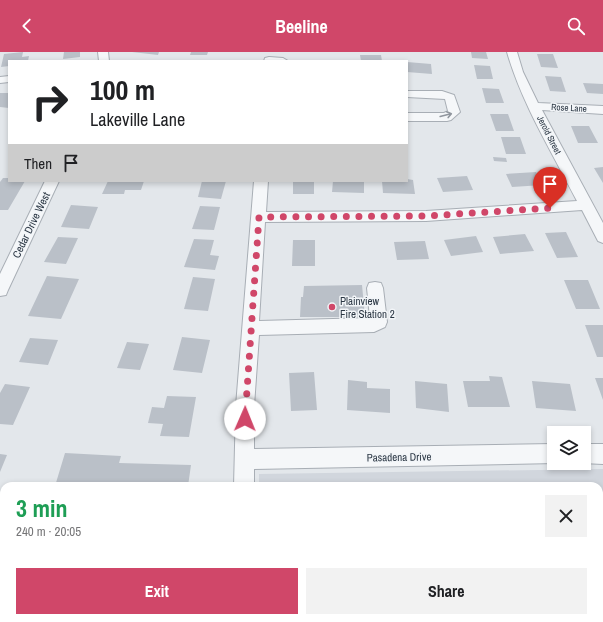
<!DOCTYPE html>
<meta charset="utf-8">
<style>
body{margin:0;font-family:"Archivo Narrow",sans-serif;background:#f2f2f2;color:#202124;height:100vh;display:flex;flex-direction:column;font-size:15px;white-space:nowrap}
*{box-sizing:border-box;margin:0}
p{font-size:13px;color:#757577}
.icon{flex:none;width:22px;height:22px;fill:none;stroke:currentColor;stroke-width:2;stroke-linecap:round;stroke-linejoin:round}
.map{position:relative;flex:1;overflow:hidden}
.drawer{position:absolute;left:0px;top:430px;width:603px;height:140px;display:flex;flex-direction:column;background:#fff;border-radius:12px 12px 0 0;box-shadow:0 2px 6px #0003}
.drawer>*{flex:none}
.hud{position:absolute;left:8px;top:8px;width:400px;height:122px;border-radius:0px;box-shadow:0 2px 6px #0003;background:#fff;color:#202124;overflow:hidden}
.tools{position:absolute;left:547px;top:374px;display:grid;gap:8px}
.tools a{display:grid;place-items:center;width:44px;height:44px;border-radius:0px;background:#fff;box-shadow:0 2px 6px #0003;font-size:20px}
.pin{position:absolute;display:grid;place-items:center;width:34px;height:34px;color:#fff;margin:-41px -17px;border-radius:50% 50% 50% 0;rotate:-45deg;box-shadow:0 0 4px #0007}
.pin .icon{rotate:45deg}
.me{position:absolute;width:44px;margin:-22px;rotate:1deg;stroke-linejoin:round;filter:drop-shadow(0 0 3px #0008)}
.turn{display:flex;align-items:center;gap:14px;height:84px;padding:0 16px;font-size:18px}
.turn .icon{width:52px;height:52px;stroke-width:2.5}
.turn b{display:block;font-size:28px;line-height:34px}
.then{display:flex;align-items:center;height:38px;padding:0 16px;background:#0003;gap:8px;font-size:15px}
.round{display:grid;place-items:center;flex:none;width:42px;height:42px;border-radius:0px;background:#f2f2f2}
.summary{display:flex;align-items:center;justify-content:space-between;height:68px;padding:0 16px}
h1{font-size:24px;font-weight:800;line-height:30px;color:#1e9e55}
.action{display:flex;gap:8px;margin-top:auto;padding:8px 16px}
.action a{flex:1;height:46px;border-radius:0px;background:#d04769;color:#fff;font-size:16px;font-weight:800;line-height:46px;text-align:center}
.action a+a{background:#f2f2f2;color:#202124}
header{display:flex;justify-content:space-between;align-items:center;height:52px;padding:0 16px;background:#d04769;color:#fff;font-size:18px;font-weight:800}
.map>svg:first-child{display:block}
.built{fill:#d1d6dd}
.building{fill:#bac0c8}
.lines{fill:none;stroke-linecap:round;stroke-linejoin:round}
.minor-casing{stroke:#a8aeb5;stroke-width:2}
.minor{fill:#f5f7f9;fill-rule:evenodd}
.oneway{stroke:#90969e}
.route{stroke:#d04769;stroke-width:7;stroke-dasharray:0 12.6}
.poi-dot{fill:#d04769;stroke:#f2f5f8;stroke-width:1.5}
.labels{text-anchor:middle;stroke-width:3;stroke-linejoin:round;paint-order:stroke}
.far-street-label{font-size:9px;fill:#2a3643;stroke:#f2f5f8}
.street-label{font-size:11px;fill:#2a3643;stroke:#f2f5f8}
.poi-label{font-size:11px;fill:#2a3643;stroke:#f2f5f8;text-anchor:start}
</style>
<header><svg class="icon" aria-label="back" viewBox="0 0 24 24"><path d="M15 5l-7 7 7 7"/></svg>Beeline<svg class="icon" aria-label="search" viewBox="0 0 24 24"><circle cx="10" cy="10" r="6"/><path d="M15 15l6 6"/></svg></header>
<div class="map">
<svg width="603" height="570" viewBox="0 0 603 570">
<rect width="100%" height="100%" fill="#e3e7eb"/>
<path class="built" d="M603,417V570H257V566H599V434H259V422Z"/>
<path class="building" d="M23,0L22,5L29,4L28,9H9V14L1,15L4,2Z
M64,0H80V5L63,7Z
M132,0H159L158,3Z
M191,0H208L207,3H190Z
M471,0H486L488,7L472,6Z
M537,2H553L558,16L541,15Z
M360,3H381L382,9H361Z
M407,10L431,12L432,22L407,20Z
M474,13L490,14L493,27H477Z
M545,24L561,25L566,40L550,39Z
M583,31L603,32V42L587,41Z
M482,36L499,37L504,51H486Z
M0,41H9V56L0,55Z
M490,62H508L514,79H496Z
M571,74H589L598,91H578Z
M501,85H520L526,102H506Z
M493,105L506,106L507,110L494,109Z
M603,115V131L594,116Z
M536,120L543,133L512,135L506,122Z
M467,124L473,138L443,140L437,126Z
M3,126H9V129H25L8,158H0V130Z
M407,127L413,128L415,142L383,141L382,129H407Z
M108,129H144L141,138H125L124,142H102Z
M202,129H226L221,147L198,145Z
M293,129H314V142H293Z
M333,129H364V141L332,140Z
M71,153L98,155L89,177L61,175Z
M200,154L220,155L214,178L192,177Z
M566,180L578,205L557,206L545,181Z
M525,182L534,199L500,202L493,185Z
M476,184L483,200L451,204L444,188Z
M58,185L78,186L66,212L44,210Z
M194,187L214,188L210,203L219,204L215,218L184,215Z
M293,188H315V214H292Z
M425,189L429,207L397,208L394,190Z
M47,224L79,227L61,267L28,264Z
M193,225L215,227L208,259L184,257Z
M564,228H588L600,257H576Z
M362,233L365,265H300L301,245H303L304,234Z
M585,273H603V305H597Z
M182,285L210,288L202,321L173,318Z
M30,286L58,288L48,313L19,310Z
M127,290L149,292L140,318L117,316Z
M314,320L317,358L291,359L289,321Z
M489,324L502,325L510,355H468L463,329H490Z
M595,326H603V348Z
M348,328L367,330V336L390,337V361L347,358Z
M415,329L447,332L449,360L416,356Z
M532,329L570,332L576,359L536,356Z
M5,332L30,335L13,373L0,372V341Z
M167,344L196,345L189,385L160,384L163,372L148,371L152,355L164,356Z
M65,401L121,404L119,411L191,413L188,434H55Z
M0,402L7,403L0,420Z"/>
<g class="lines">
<g class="minor-casing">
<path id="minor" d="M98,0H108L109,9H99Z
M507,0H517L523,20L538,51L603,54V62L542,58L603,171V191L598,189L582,158L426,169L265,170L259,269L370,266L367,236L369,231L375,230L381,231L383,236L387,270L385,275L374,280L259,283L254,354V397L554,392V411H556L254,417V434H234L236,354L254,129H268L266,160L426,159L577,149C552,100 522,52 507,0Z
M269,5L283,6L288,9H264L265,6Z
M9,24V30L0,31V25Z
M407,39H442L454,43L460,60L451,68L447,69H407V61H444L448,59L445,47L407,45Z
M45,129H59L8,238L6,243L0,244V222Z
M584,392H603V412L582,411H584Z
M238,566H262V570H238Z"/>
</g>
<use href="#minor" class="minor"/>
</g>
<defs><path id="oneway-shaft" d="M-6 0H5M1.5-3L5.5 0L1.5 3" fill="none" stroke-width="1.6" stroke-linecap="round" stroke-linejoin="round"/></defs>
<use class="oneway" href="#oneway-shaft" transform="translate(446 63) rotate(-14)"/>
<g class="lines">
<path class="route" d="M245,367L259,165L426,164L550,156"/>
</g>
<circle class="poi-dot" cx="332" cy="255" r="4"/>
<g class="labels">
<g class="far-street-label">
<text transform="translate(569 56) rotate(3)" y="3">Rose Lane</text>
<text transform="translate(549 83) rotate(63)" y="3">Jerold Street</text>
</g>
<g class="street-label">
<text transform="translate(31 173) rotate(-64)" y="4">Cedar Drive West</text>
<text transform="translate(399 405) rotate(-1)" y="4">Pasadena Drive</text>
</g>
<g class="poi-label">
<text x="340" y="253">Plainview<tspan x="340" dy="13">Fire Station 2</tspan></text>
</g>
</g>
</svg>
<div class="tools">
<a><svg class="icon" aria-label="layers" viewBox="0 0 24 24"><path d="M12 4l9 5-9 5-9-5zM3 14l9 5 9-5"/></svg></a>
</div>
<div class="pin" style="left:550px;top:156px;background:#d93025"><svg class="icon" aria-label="arrive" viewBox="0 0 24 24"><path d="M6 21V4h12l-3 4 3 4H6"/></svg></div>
<svg class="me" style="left:245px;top:367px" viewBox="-20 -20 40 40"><circle r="19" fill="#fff"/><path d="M0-13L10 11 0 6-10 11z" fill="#d04769"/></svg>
<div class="hud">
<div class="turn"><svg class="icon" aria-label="right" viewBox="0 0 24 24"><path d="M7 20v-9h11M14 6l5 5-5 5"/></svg><div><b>100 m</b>Lakeville Lane</div></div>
<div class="then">Then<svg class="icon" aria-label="arrive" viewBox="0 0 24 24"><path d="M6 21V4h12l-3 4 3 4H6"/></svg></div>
</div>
<section class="drawer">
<div class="summary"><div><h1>3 min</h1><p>240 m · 20:05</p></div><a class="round"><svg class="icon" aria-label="close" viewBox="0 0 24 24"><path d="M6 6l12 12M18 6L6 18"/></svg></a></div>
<div class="action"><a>Exit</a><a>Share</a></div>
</section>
</div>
